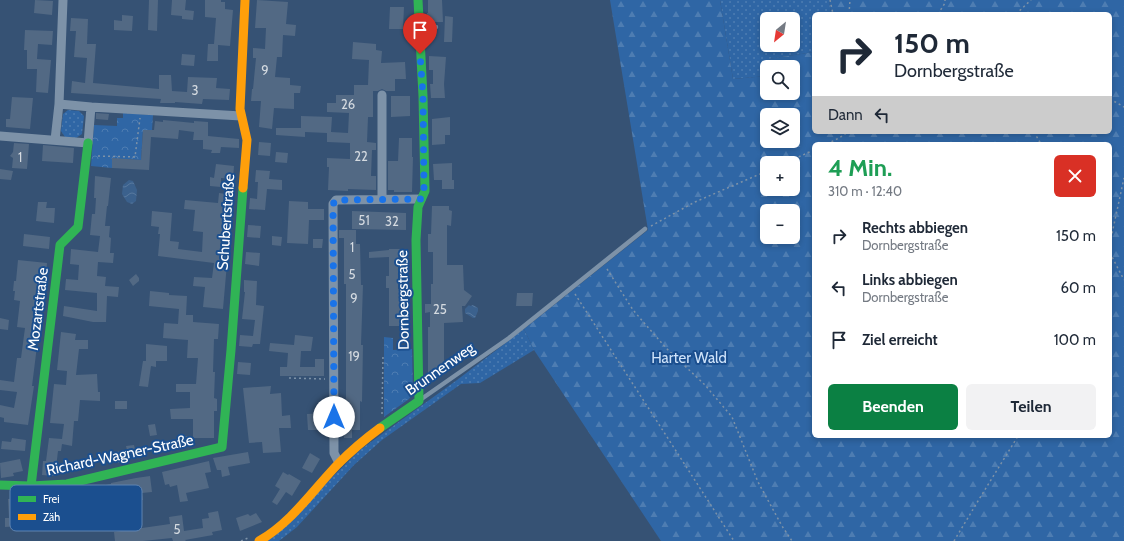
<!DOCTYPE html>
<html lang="de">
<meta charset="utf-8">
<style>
body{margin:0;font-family:Cabin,sans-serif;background:#f2f2f3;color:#1f2937;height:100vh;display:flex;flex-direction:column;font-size:15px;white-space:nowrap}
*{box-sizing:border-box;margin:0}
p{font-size:13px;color:#747a83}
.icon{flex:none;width:22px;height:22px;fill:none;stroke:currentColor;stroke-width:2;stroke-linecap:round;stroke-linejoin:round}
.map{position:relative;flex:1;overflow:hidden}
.details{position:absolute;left:812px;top:142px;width:300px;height:296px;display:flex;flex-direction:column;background:#fff;border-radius:6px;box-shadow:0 2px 6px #0003}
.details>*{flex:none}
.top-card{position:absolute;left:812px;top:12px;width:300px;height:122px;border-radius:6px;box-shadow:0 2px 6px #0003;background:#fff;color:#1f2937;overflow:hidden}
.needle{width:26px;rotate:210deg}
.fabs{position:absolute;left:760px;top:12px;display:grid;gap:8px}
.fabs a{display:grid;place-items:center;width:40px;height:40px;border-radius:6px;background:#fff;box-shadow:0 2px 6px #0003;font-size:20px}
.pin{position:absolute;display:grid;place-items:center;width:34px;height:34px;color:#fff;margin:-41px -17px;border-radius:50% 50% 50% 0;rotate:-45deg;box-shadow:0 0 4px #0007}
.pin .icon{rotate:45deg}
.me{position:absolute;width:44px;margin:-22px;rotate:0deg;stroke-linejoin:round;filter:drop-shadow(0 0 3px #0008)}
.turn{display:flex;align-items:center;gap:14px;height:84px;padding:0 16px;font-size:18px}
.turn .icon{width:52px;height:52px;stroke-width:2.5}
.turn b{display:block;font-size:28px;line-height:34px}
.then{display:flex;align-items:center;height:38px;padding:0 16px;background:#0003;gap:8px;font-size:15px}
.round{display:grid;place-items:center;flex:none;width:42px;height:42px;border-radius:6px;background:#f2f2f3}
.head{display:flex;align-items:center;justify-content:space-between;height:68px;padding:0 16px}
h1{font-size:24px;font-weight:700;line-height:30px;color:#1e9e55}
.primary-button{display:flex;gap:8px;margin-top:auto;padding:8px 16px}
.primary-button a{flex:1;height:46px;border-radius:6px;background:#0b8043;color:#fff;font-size:16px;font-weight:700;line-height:46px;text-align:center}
.primary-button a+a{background:#f2f2f3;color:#1f2937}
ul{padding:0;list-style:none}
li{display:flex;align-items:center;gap:12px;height:52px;padding:0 16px}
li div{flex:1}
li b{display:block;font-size:15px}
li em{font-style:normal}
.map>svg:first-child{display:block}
.grass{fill:url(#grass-dots);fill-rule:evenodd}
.forest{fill:url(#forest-firs);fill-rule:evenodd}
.park{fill:url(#park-crowns)}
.water{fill:url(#water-waves)}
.building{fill:#526984}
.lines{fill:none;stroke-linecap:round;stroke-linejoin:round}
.path{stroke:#7d92a8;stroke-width:1.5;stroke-dasharray:2 3;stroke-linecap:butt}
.lane{stroke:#7d92a8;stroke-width:4.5}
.street{stroke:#7d92a8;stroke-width:9}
.fast{stroke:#30b455;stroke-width:9}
.slow{stroke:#ff9f0a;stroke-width:9}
.route{stroke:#1a73e8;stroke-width:7;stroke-dasharray:0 12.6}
.labels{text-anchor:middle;stroke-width:4;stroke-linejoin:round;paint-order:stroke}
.number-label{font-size:13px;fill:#d4dae0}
.street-label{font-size:15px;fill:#fff;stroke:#1b4f8f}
.park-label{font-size:15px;fill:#cfe3fa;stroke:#1b4f8f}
.key{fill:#1b4f8f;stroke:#5f84b1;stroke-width:1}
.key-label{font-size:11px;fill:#fff}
</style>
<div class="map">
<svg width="1124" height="541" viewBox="0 0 1124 541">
<defs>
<pattern id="grass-dots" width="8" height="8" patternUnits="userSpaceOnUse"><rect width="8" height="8" fill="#2f66a5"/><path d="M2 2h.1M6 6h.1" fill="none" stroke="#4e7db2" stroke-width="1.8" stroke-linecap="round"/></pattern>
<pattern id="forest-firs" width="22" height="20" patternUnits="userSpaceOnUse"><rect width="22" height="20" fill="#2f66a5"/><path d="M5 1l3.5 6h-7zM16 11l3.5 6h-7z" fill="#4e7db2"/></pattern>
<pattern id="park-crowns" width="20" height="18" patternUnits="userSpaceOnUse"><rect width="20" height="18" fill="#2f66a5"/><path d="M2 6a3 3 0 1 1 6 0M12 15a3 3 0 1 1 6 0" fill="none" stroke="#4e7db2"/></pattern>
<pattern id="water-waves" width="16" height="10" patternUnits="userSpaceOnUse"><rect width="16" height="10" fill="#3b618d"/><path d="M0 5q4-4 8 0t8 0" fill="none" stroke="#58799e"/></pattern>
</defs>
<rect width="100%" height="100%" fill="#365274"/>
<path class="grass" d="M720,0H829L831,14H814V52L769,59V67H767V76L733,79ZM767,19H793V45H767Z
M68,110L79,111L84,116L82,134L76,138L65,137L61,131L63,114Z
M524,329L534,350L480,383L461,384L382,440L354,465L297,527L279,541H267L360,450L457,380Z"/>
<path class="forest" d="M610,0H720L733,79L767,76V93H793V67H769L768,59L814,52V132H1110V14H831L829,0H1124V541H661L534,350L524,329L648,230ZM767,115H793V141H767ZM814,144H1110V436H814ZM767,163H793V189H767ZM767,211H793V237H767Z"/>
<path class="park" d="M123,113L153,115L152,130H143L141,160L112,159V168L91,166L94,125L117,126V118H123Z
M384,337L393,338V350L412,349L413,393L409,399L384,417Z"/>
<path class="water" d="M129,180L133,181L137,190L136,201L132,204L127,202L122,194L123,185Z
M469,305L470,306L473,305L478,308V311L475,318H473L465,313V309Z"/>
<path class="building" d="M35,0L53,1L52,15L34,13Z
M149,0H158L157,31L148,30Z
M172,0H186L185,10L194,11L193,20L182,19V16L171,15Z
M205,0H221V2H225V9L233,10L230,46L218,45V61H207L208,44H214L216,18L205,17Z
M257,0L288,2L286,24L296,25L295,36L283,35L282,57H277L275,77L290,78V85L301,86L300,93H294V109L274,108L272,129L259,127L261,101H251L252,89H253L256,58H253V48L265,49L266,28H255Z
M428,0H442L443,22H427V13H428Z
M390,7H404L403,29H389Z
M122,15L133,16L132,31L114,30V20L122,21Z
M445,16L453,17L452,42H444Z
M71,18L88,19L87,44H96L93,83L159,89V75H171L172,91L187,92L188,77L217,78L216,88L230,89L229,100L203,99L202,104L175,102V103H160L161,99L71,93L72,81L85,83L87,58L74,57L76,31H70Z
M25,30L53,31L52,45L38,44L37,59L51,60L48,93L36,92L37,69H27V50H24Z
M353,42L376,44V50L382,51L381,63L405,62L406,79H395V91H386L382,89L378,91H373V117H368L367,142L376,143V150H372L371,176H376V190L348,189V191L328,190L329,167H327V158L350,159V143L327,142V133L305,132V137L276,135V128H301V116L332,117L331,132L348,133L349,113L327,112V103H336V95H354V85H368L369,60L352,59Z
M182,54L195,55L194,66L181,65Z
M429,56L446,57L444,84L445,98H431L430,84H433V70H429Z
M391,96H410V116L391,117Z
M12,97L33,98L30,129L6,127V119H10Z
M96,113L109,114L108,120L96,119Z
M450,117V135H445V144L432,145V119Z
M163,120L194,123V121L208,122V136L239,139V148L221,147L220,153H211L212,150L203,149V140H193L194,132L179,130L178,139L151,137L149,170L112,168V158L141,160L143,130H154L155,121L163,122Z
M399,138H412V157H413L412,192H394V190H388V161H398Z
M259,142L271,143L270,156L258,155Z
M14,143L29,144L27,169L12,168L13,158L10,156L13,152Z
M43,145L74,148L73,163L42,161Z
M276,152L288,153L287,163L275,162Z
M452,163V180H454V189H442V180H434L433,164Z
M216,164L234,166L233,179L221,178V187L210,186V177L214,178Z
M0,169L13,171L11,180L0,179Z
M256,170L270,171L269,179L282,180V190L267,189L265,210L249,209L250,198L257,199L258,182H255Z
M95,176L111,178L108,206H107L105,226H110L109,237L111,238L110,253H114L113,263L98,262L97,276L106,277L105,286L119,287L118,297L107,296L106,322H93L63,316L64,306L97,311V293L65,290L66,279L78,280L79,265L70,264L71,249L98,252L100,236L90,235L92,214H95L96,198H94Z
M219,193L233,195L223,309L203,307L205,287L193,286L194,277L212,278L214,263L158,256L160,234H158L159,227L151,226L152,211L172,213L170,241L179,242L178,249L202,252L203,232L193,231L195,210L184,209L185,200L218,203Z
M289,201L308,202V209H324V220H309L308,244L287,243Z
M38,202H47L46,208H55L54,223L36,221Z
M432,206H449V210L452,211L451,226L447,225V265H463L464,290L472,296L465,306H462L463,322L444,323V374H428V327H430V312L425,313V304H431V284H433V252H428V234H431Z
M352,211L406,213V230L352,229Z
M248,225L261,226L260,238L247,237Z
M339,230H356V244H360L361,285H363L361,345H363L362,402L360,401V430H352V438H344V430H343V415H346V284H344V238H339Z
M24,234L50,237L49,249L23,246Z
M272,236L282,237L281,246L272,245Z
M313,239H323L322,248H313Z
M389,249H407V266H398V289H407L405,326H389V288H386V276H389V257L369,258V252L389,250Z
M246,252L260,253L259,266L245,264Z
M18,260L47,263L44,298H43L39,338H38L32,386H34L28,425L4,422V418L0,417V405L14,408L17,392L0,390V380L14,382L17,358H21L25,328L17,327L20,301L14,300L15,291H13L14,281H16Z
M136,274L139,278V281L133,286L129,280Z
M244,280L257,281L256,305L264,306L260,344H253L252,347L239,346L240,335L253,336L255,320L242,319L245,292H244Z
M150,291L169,293V295L187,296L186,315H193V322L219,324L218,339H214L213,372H215L214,398L217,399V411H214V438H193V419H171L170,409L190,408V392H176V384H196L198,358H187L188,340L163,338L164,323L178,324L179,309L149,306Z
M517,293H533L532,306H516Z
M0,318L9,320L8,330L0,329Z
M61,332L76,334L75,340H88V349H79L76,375L97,374L98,392H100V401L80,400L78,421H74L72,446L62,444L61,451H58L55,476L42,475L43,461H46L49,438L62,439L64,424L50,423L54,384L66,385L67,371L57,370Z
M295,335L313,337L311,351H301L300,367H315V359H324V376H280V367H287L288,353L269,351L270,343L294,345Z
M146,344L167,346V361H156V367L151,366L148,387L139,386L143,361H146Z
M238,362L251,363L250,375L237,374Z
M271,386L270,394L281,393L282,416L290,415L291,428H279L281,452L263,453L262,442L249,443L243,388Z
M115,401H127V409H115Z
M323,413L324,430H308L307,414Z
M155,424L157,435L150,436L148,425Z
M177,436H190V444H177Z
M12,438L26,440L25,451L1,449L2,441L11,442Z
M134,445L136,454L128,456L127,451L129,462L118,463L116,452L127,450L126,446Z
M248,452L250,463L228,467L230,475L222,477L221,470H217L213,458Z
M310,453L320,459L312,473L302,468Z
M20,459L23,471L13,473L14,476L1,478L0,463Z
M209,461L211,472L205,473L209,488L186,493L188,501L180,502L177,485L170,487L169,484L165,485L162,472Z
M283,472L288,475L289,474L301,481L292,496L286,492L277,505L272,502L280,489L275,486Z
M150,476L152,492L142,493L143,500L132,501L134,514L124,515L122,498L102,502L103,506L89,508L90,520L82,521L81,515L62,517V524L45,526V524H24V526L5,527V518H9L8,499L48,496L111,484V483L136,478Z
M218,511L222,530L212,532L213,535L185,540L186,541H173L172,538L143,541H115L114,532L170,524L169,517L182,515L184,531L203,528L202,519L209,518L208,513Z
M256,513L262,522L240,531L236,518L248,514L250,516Z"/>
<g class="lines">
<path class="path" d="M830,0L833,14
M849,14L850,0
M938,14L945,3V0
M1016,14L1031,0
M1110,99L1124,107
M1034,132L1041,144
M827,144L839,138L848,132
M98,156L135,157L140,118
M785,163L814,150
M651,226L695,202L767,171
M1110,243L1124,178
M1110,253L1124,280
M607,269L633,310L666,348L705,385L732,417L758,482L782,526L792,541
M575,294L734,541
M289,378L325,379
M382,414L383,354
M241,541L248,538
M954,541L978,501L1018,436"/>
<path class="lane" d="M420,27H436
M420,400L509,338L645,229"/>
<path class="street" d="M59,104L63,0
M91,107L241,116
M0,136L88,143L91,107L59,104L55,140
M382,199V95
M339,463L334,453L333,204L336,200L421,199"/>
<path class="fast" d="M380,428L419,401L416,240L418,207L425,191L423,96L418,0
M0,485L31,486L67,484L222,447L231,350L243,188
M31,486L60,245L78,227L88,143"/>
<path class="slow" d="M243,188L247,140L240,109L245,0
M259,541C292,522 312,491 338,464C351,451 365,439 380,428"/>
</g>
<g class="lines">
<path class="route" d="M334,417L333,204L336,200L421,199L424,191L423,96L420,54"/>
</g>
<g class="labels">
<g class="number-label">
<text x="265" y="75">9</text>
<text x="195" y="95">3</text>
<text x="348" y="109">26</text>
<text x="361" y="161">22</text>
<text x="20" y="162">1</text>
<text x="364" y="225">51</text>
<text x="392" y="226">32</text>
<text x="352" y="252">1</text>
<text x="352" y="279">5</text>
<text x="354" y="303">9</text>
<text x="440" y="314">25</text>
<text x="354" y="361">19</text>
<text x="177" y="534">5</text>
</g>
<g class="street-label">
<text transform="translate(226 222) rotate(-86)" y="5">Schubertstraße</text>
<text transform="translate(403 300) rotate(-91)" y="5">Dornbergstraße</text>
<text transform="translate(38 309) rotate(-83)" y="5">Mozartstraße</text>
<text transform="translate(440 369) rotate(-35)" y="5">Brunnenweg</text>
<text transform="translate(120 455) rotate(-12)" y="5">Richard-Wagner-Straße</text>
</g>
<g class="park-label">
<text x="689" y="363">Harter Wald</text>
</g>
</g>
<rect x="10" y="485" width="132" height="46" rx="6" class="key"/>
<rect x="18" y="496" width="18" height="6" fill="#30b455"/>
<rect x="18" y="514" width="18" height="6" fill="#ff9f0a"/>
<g class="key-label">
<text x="43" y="503">Frei</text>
<text x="43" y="521">Zäh</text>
</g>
</svg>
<div class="fabs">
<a><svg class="needle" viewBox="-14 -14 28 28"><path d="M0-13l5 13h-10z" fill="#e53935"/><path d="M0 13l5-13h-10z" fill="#747a83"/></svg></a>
<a><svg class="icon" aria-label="search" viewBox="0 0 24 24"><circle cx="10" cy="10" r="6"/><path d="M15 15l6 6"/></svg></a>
<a><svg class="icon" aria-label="layers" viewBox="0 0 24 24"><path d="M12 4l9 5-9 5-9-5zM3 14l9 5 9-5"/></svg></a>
<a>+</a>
<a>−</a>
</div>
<div class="pin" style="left:420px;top:54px;background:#d93025"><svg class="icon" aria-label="arrive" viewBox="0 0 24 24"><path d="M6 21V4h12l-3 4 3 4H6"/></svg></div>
<svg class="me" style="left:334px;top:417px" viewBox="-20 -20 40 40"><circle r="19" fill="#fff"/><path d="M0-13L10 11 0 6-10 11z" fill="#1a73e8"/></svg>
<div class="top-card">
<div class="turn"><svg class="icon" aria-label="right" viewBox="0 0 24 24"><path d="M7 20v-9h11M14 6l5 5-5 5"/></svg><div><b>150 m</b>Dornbergstraße</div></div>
<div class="then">Dann<svg class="icon" aria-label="left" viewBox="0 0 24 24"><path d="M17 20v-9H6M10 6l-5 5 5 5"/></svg></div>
</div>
<section class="details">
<div class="head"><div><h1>4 Min.</h1><p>310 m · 12:40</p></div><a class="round" style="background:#d93025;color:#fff"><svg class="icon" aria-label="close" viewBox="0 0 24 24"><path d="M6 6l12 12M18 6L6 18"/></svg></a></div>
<ul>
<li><svg class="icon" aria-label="right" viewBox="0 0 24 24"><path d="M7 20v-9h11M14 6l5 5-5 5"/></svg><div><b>Rechts abbiegen</b><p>Dornbergstraße</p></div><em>150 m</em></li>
<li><svg class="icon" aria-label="left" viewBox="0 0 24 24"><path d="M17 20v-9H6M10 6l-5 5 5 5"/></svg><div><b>Links abbiegen</b><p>Dornbergstraße</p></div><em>60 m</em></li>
<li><svg class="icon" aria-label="arrive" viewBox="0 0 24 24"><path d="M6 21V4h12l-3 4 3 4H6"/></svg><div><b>Ziel erreicht</b></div><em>100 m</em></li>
</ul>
<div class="primary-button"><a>Beenden</a><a>Teilen</a></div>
</section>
</div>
